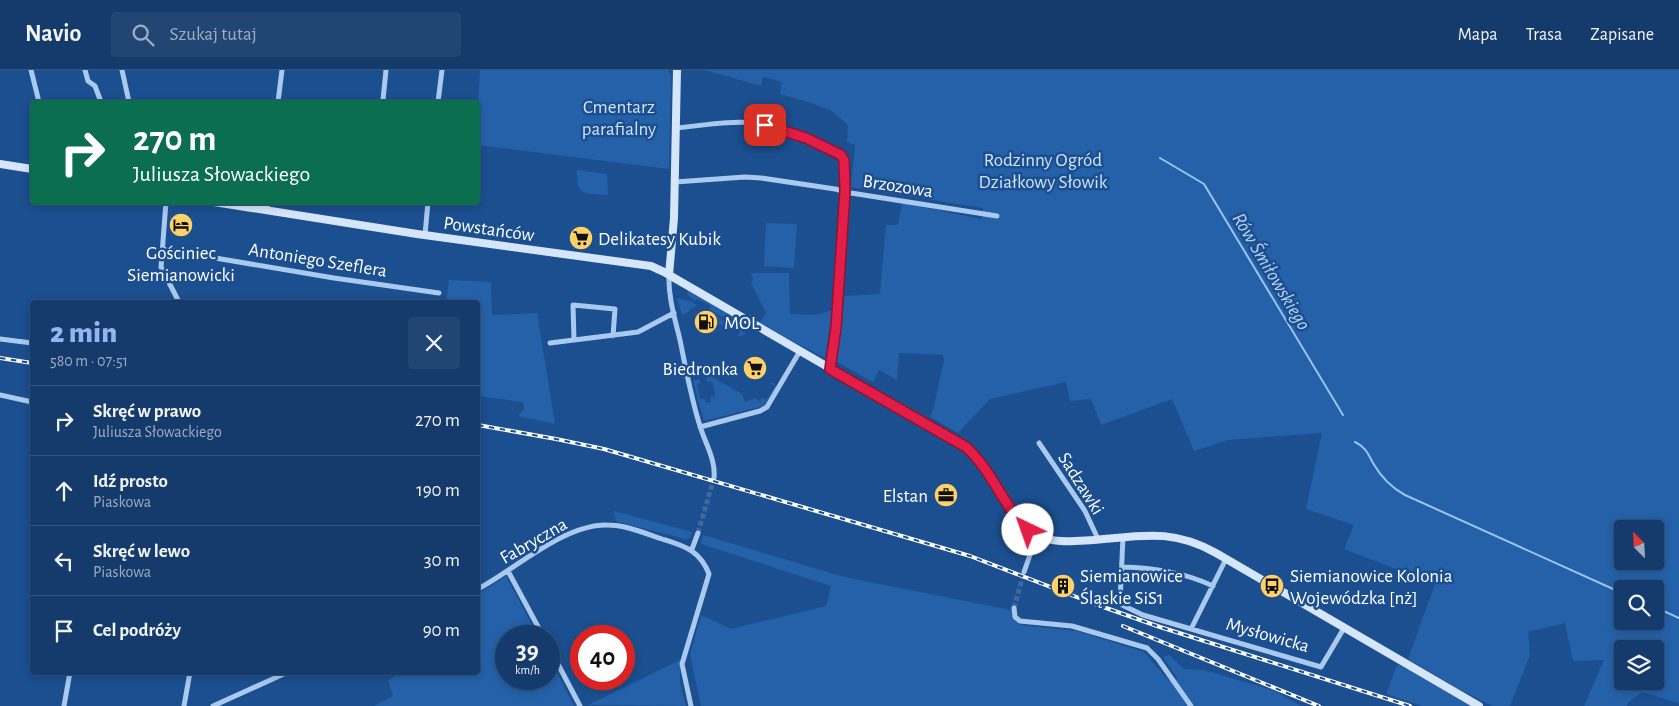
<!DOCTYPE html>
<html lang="pl">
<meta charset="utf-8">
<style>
body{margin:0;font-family:"Alegreya Sans",sans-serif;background:#214673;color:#f1f3f6;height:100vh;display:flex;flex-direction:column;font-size:19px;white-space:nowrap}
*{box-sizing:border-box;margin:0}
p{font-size:16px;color:#9dadc1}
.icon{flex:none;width:28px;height:28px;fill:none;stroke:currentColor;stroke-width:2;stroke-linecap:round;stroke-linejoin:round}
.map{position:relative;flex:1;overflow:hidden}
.side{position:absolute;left:30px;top:230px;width:450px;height:375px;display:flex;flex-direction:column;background:#143b6b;border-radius:5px;box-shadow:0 2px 8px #0003,0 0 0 1px #33557e}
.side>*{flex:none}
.top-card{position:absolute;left:30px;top:30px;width:450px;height:105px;border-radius:5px;box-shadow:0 2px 8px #0003,0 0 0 1px #33557e;background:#0b6e4f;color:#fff;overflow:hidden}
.needle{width:32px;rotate:336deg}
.tools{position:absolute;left:1614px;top:450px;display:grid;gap:10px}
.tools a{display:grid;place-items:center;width:50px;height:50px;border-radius:5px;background:#143b6b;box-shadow:0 2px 8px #0003,0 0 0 1px #33557e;font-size:25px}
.speed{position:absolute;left:495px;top:555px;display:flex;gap:10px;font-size:25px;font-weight:700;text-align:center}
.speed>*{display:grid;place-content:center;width:65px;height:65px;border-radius:50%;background:#143b6b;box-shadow:0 2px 8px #0003,0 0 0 1px #33557e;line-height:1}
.speed small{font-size:12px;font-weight:400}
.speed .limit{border:8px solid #d22;background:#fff;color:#111}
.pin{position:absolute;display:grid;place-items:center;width:42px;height:42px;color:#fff;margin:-21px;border-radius:10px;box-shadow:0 2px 8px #0006}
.me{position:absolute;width:55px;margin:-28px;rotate:318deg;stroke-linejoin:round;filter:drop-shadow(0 0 4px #0008)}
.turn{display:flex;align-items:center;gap:18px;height:105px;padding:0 20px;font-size:22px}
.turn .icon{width:65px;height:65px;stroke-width:2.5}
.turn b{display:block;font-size:35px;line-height:42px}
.round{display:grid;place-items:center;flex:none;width:52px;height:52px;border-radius:5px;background:#214673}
.overview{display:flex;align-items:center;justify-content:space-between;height:85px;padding:0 20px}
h1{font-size:30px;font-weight:800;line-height:38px;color:#95b2f1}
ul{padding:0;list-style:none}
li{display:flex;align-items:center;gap:15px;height:70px;padding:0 20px;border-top:1px solid #33557e}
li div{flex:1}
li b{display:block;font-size:19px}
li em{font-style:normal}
header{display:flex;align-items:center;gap:30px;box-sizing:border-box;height:70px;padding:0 25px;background:#143b6b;border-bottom:1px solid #33557e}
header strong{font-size:24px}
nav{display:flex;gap:28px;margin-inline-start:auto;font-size:18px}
.search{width:350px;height:45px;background:#214673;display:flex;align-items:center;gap:12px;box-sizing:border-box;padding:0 18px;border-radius:5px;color:#9dadc1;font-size:19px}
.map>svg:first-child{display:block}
.green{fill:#2461a8;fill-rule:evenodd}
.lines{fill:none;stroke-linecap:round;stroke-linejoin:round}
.stream{stroke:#9cc4f0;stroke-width:2}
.street-tunnel{stroke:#3d69a0;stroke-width:5;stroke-dasharray:5 2.5;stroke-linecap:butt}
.street{stroke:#a9c9ee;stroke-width:5}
.secondary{stroke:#d6e6fa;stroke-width:8}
.rail-casing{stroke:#fff;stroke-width:4}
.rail{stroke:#1b4f8f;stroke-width:2;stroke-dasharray:5.5;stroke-linecap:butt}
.route-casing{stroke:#92132f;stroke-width:12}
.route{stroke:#e11d48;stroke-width:9}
.labels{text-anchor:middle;stroke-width:5;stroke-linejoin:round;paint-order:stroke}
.park-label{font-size:19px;fill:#cfe3fa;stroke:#1b4f8f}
.street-label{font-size:19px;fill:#fff;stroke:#1b4f8f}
.poi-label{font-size:19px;fill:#fff;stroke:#1b4f8f;text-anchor:start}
.water-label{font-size:20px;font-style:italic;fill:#b5d3f5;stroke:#1b4f8f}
</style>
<header>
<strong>Navio</strong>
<div class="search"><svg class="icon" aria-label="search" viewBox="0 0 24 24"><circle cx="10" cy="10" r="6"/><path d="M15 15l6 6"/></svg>Szukaj tutaj</div>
<nav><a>Mapa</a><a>Trasa</a><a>Zapisane</a></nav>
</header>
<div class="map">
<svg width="1679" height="636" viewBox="0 0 1679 636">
<rect width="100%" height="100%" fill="#1b4f8f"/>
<path class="green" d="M480,0H668L671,5L669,99L478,75V38Z
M705,0H1679V633L1642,622L1629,632L1627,636H1584L1604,590L1573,591L1565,553L1528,562L1530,585L1510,636H1493L1488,634L1457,618L1408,589L1435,514L1344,479L1354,455L1306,439L1322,363L1228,370L1194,381L1172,329L1101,355L1091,329L1070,331L1066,312L990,329L958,363L930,347L933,340L944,290L943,285L899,283L897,310L879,300L873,312L837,292L844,226L880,224L886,155H898L902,133L981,149L983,138L851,117L855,75L847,72L848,55L830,40L808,32L780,24L782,12L763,7L761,16ZM1622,459H1655V491H1622ZM1622,519H1655V551H1622ZM1622,579H1655V611H1622Z
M577,100L607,104L608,125C585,123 576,127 577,100Z
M766,153L797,154L794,198L764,196Z
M751,203H789L790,244L816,245L832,240L825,288L759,254L766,243L751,213L753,209Z
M449,210L491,212L492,245L537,243L555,354L518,346L524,339L523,332L478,326V232H446Z
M688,221L744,253L747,257L746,261L709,239L711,236L697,229L695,231L687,225Z
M677,228L690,231L745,263L743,266H738L740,261L725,253L722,256L717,253L720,252L718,248L715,249L714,245L697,235L692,239L690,238V241L682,245Z
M710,306L742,324L745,332L755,328L760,331L762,328L767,329L775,316L770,313H774L776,317L764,336L704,351L693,311L699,309L701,313L697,314L700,329H705L706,333L711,332L710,327L715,326L712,311L707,312V308Z
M614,441L692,462L690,468L685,469L616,451Z
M703,465L844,507L1011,540L1013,549L1021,555L1077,561L1144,582L1169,611L1178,609L1163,587L1169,585L1184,599L1204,600L1275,621L1301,636H701L690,585L701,545L731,559L826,536L831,516L701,474Z
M506,506L538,566H506V609H549V587L574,636H374L393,626L388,610L402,603L478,602V524Z
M680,590V613L686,636L588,635Z
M1397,595L1403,597L1472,636H1422L1386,624Z"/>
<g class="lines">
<path class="stream" d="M1160,88L1204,114L1343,345
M1355,372C1366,377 1368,384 1373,393C1381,407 1392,418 1405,425L1622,523
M1655,537L1679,548"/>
<path class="street-tunnel" d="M698,463L714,408
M1014,538L1024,502"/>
<path class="street" d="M31,0L39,32
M85,0L88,11L95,16L101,32
M122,0L129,32
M383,30L386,0
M278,32L282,0
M438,32L442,0
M676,58C700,56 730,50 754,53C785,57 813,71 841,85L845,95V121L836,269L830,299
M675,112L745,107L761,108L835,119L851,123L997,146
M166,132L161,197L179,232
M267,141L268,132
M425,165L428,132
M162,179L334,208L439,223
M669,205C668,227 675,249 680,270C686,299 691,328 700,356C705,373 716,390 714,408
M0,269L32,273
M574,270L573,235L615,239L613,266
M550,273L638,262L674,243
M0,325L32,332
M700,357L760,341L767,337L800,281
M1039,373L1085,441L1098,469
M1123,467L1120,532L1122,535L1143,545L1321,597L1344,558
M692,479L698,463
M1122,497C1154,498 1183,502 1213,516
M508,501L543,566
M1024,502L1037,465
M478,519C514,500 564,454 607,455C626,455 644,463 662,469C684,476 700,480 709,504L682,594L691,636
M1014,538L1015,547L1020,551L1072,556L1147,578L1158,589L1191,636
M1191,559L1226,489
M549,577L580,636
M64,636L70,602
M184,636L190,602
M213,636L288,602"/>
<path class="secondary" d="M0,94L32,99
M214,132L417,164L651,196L664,202L966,377C993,401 1004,449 1037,465C1054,474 1075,471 1093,470C1141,466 1172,458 1216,483L1479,636
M669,205L674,148L677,0"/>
<g class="rail-casing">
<path id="rail" d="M0,288L32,293
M478,355L556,369L604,379L970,486L1092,533L1160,557L1410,636
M1123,556L1319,636"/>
</g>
<use href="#rail" class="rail"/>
</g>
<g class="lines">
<g class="route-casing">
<path id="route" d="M765,55L806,68L841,85L844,90L845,121L836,258L830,299L966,377C992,400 1003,436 1028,460"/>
</g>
<use href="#route" class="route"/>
</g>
<defs>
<g id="hotel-disc" transform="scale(1.25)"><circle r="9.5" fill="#ffd166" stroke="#1b4f8f"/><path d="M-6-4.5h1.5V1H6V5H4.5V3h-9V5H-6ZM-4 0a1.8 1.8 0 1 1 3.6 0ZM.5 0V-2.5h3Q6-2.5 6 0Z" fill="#111"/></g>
<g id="supermarket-disc" transform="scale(1.25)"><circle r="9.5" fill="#ffd166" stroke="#1b4f8f"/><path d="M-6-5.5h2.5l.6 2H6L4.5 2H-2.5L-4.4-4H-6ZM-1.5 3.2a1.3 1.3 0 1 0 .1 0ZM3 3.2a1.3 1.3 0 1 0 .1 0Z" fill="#111"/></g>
<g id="fuel-disc" transform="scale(1.25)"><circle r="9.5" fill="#ffd166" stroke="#1b4f8f"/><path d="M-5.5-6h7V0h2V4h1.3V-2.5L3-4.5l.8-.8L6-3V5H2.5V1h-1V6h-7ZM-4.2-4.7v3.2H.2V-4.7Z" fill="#111"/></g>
<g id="office-disc" transform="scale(1.25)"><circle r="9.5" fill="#ffd166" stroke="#1b4f8f"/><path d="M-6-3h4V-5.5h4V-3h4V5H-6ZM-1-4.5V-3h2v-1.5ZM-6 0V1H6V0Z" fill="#111"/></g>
<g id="building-disc" transform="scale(1.25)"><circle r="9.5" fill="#ffd166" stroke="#1b4f8f"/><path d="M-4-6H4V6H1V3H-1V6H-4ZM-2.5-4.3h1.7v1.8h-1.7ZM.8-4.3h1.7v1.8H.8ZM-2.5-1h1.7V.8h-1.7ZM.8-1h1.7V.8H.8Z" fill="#111"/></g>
<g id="bus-disc" transform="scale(1.25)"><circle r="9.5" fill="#ffd166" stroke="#1b4f8f"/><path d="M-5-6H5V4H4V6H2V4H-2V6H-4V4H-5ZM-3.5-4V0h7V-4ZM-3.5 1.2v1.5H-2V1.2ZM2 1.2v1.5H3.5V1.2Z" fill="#111"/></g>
</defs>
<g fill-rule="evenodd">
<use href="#hotel-disc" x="181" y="155"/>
<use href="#supermarket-disc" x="581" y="168"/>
<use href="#fuel-disc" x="706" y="252"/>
<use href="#supermarket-disc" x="755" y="298"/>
<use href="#office-disc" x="946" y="425"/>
<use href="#building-disc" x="1063" y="516"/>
<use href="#bus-disc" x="1272" y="516"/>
</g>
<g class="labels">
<g class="park-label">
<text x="619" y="43">Cmentarz<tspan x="619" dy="22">parafialny</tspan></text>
<text x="1043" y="96">Rodzinny Ogród<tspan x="1043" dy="22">Działkowy Słowik</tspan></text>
</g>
<g class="street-label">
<text transform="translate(898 115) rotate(9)" y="7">Brzozowa</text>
<text transform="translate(489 158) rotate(8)" y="7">Powstańców</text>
<text transform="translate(318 189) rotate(9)" y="7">Antoniego Szeflera</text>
<text transform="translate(1082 413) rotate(58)" y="7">Sadzawki</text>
<text transform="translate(533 470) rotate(-30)" y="7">Fabryczna</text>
<text transform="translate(1268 564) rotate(16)" y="7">Mysłowicka</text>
</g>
<g class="poi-label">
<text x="598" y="175">Delikatesy Kubik</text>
<text x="181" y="189" text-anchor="middle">Gościniec<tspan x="181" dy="22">Siemianowicki</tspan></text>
<text x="724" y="259">MOL</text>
<text x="738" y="305" text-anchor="end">Biedronka</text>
<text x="928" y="432" text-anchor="end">Elstan</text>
<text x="1080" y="512">Siemianowice<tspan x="1080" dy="22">Śląskie SiS1</tspan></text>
<text x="1290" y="512">Siemianowice Kolonia<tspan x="1290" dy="22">Wojewódzka [nż]</tspan></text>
</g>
<g class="water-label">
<text transform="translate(1272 201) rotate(59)" y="7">Rów Śmiłowskiego</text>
</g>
</g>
</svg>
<div class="tools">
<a><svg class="needle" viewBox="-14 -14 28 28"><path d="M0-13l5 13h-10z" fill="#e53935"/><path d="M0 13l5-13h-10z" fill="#9dadc1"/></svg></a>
<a><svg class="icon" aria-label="search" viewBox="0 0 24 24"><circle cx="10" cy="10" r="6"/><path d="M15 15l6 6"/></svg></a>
<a><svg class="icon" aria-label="layers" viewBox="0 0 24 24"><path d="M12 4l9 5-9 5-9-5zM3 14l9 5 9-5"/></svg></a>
</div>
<div class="speed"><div>39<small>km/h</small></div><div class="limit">40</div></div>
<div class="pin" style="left:765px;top:55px;background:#d93025"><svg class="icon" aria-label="arrive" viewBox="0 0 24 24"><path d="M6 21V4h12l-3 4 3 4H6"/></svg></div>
<svg class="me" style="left:1028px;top:460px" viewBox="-20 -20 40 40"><circle r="19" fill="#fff"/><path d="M0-13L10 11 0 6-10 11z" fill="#e11d48"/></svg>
<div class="top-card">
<div class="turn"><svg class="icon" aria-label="right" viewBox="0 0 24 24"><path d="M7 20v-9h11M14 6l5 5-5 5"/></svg><div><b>270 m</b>Juliusza Słowackiego</div></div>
</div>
<section class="side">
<div class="overview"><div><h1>2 min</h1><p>580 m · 07:51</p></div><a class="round"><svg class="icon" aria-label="close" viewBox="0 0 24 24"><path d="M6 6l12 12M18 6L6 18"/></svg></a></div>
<ul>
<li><svg class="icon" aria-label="right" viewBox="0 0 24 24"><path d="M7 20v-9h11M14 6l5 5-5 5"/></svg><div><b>Skręć w prawo</b><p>Juliusza Słowackiego</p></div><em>270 m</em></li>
<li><svg class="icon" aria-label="ahead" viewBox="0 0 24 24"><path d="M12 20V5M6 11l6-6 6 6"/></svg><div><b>Idź prosto</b><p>Piaskowa</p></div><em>190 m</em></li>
<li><svg class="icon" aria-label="left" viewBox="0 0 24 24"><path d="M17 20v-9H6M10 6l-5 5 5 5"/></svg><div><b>Skręć w lewo</b><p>Piaskowa</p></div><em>30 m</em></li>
<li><svg class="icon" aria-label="arrive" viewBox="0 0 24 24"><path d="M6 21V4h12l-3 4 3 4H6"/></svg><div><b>Cel podróży</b></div><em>90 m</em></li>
</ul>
</section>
</div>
